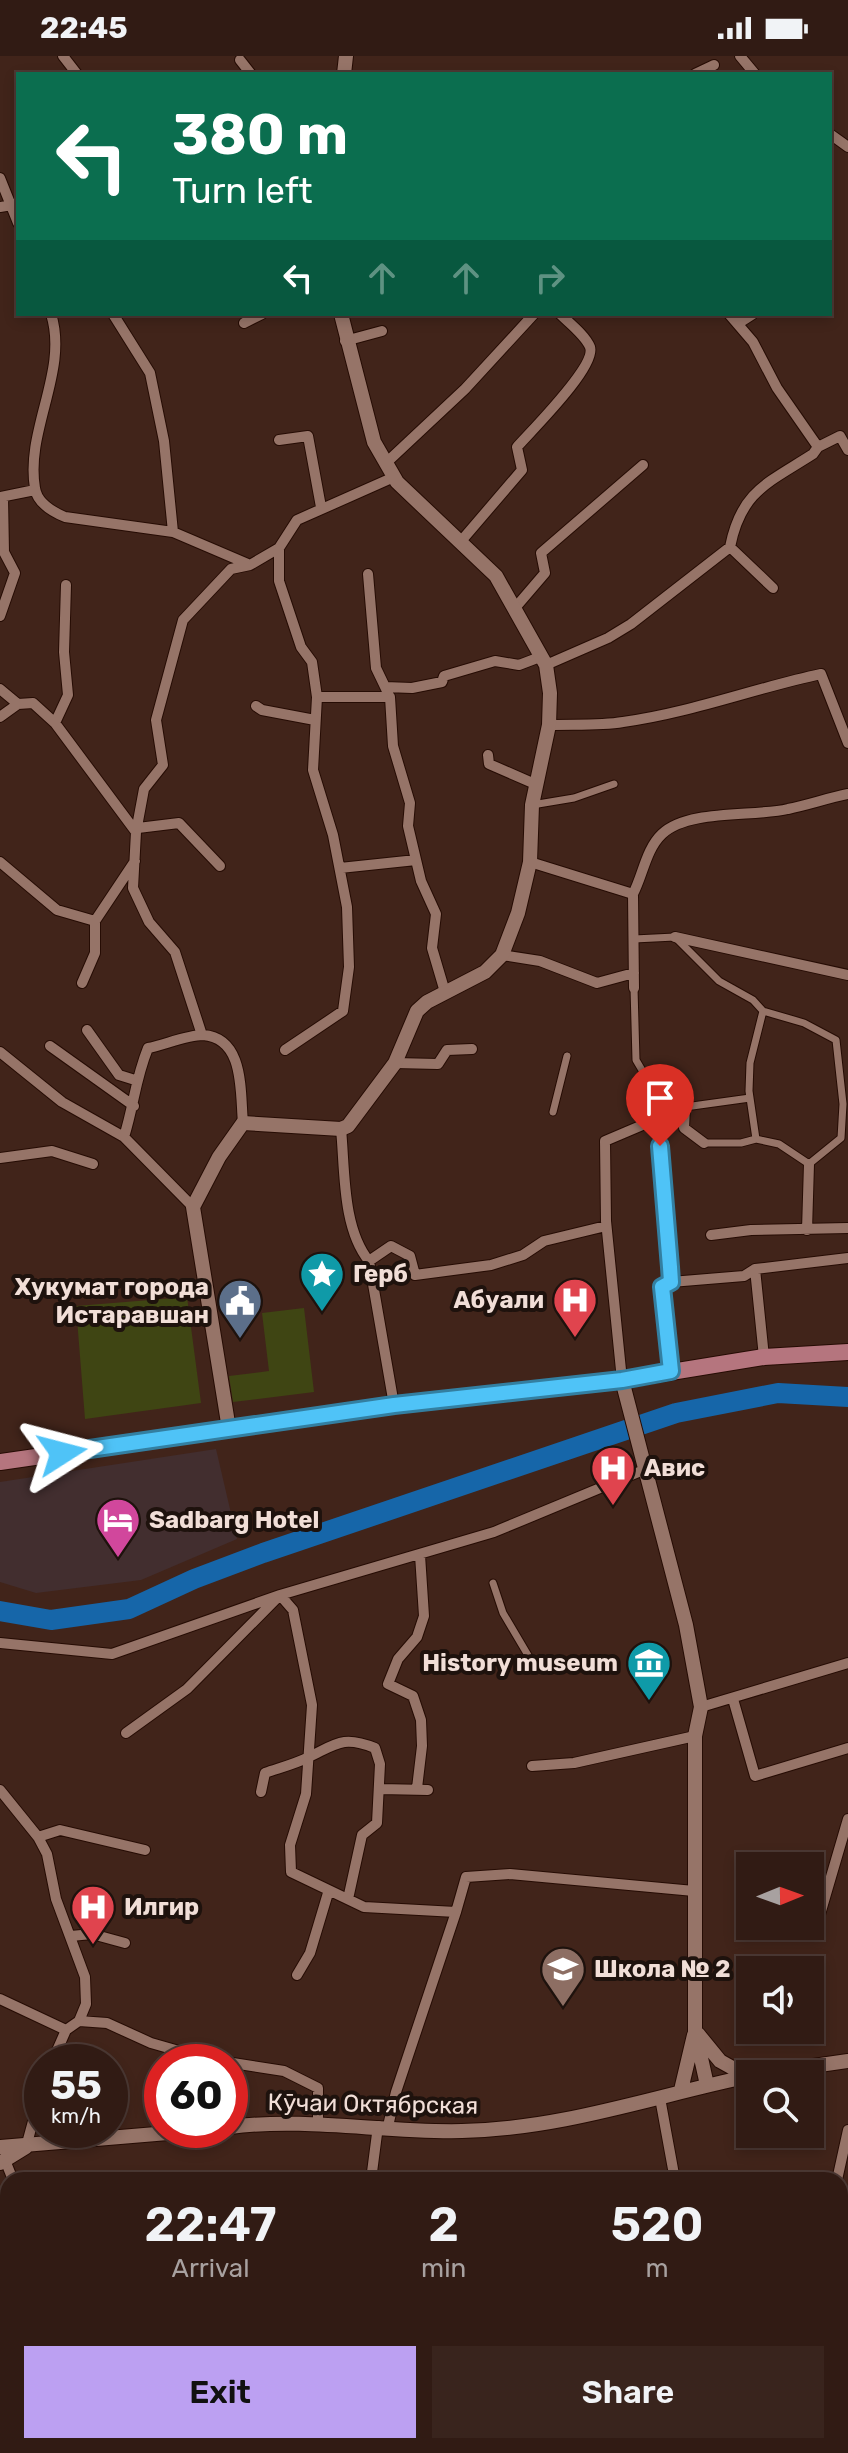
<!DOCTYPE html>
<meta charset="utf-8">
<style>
body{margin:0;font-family:Rubik,sans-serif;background:#39241d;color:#f1f3f6;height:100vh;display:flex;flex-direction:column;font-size:30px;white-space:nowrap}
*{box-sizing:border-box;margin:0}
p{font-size:26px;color:#a8a1a0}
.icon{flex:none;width:44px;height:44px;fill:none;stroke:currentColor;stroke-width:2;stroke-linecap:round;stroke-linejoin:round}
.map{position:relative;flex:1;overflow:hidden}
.drawer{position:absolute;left:0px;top:2116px;width:848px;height:282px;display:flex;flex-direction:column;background:#311b14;border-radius:24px 24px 0 0;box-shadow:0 4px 12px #0003,0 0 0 2px #4c3934}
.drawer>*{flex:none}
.banner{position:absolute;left:16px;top:16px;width:816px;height:244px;border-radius:0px;box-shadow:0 4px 12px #0003,0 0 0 2px #4c3934;background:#0b6e4f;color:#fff;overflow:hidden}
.needle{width:52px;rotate:89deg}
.fabs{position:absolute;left:736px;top:1796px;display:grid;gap:16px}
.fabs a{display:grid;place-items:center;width:88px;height:88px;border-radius:0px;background:#311b14;box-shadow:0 4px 12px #0003,0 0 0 2px #4c3934;font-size:40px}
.speed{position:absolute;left:24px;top:1988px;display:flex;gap:16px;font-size:40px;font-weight:700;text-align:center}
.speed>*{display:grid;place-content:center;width:104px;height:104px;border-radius:50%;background:#311b14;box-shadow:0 4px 12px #0003,0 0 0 2px #4c3934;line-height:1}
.speed small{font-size:20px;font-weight:400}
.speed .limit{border:12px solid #d22;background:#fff;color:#111}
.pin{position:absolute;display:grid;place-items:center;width:68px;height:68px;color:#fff;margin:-82px -34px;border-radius:50% 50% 50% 0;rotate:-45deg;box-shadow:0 0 8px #0007}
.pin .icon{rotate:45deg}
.me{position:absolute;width:88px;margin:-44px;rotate:81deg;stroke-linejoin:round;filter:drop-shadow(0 0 6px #0008)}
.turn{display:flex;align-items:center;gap:28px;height:168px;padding:0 24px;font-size:36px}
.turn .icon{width:104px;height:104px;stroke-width:2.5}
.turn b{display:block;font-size:56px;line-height:68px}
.lanes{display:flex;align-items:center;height:76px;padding:0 24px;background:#0003;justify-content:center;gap:40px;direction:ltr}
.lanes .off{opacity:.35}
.eta{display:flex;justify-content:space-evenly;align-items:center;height:136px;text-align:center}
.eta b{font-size:48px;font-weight:600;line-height:56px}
.cta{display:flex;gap:16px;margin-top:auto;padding:16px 24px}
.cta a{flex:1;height:92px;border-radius:0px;background:#bca0f2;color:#111;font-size:32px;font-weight:600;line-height:92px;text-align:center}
.cta a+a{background:#39241d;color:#f1f3f6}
.status{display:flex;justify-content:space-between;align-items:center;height:56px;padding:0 40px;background:#311b14;direction:ltr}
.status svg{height:22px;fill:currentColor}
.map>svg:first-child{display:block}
.commercial{fill:#422e2f}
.green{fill:#3f4513}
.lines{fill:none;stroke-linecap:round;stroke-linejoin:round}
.river{stroke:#1666a9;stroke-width:20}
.pedestrian-casing{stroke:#260c04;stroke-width:9}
.minor-casing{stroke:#260c04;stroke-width:12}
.secondary-casing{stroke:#260c04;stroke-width:16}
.primary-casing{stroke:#260c04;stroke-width:18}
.pedestrian{stroke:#967468;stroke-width:7}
.minor{stroke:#967468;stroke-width:10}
.secondary{stroke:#967468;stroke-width:14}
.primary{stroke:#b5757e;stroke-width:16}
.route-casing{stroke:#337fa1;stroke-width:20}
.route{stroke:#4fc3f7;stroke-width:14}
.labels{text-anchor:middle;stroke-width:8;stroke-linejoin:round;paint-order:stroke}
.poi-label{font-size:24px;font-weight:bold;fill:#f1ded7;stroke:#1e120d;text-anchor:start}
.street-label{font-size:24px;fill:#f1ded7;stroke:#1e120d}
</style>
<div class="status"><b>22:45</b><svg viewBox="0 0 49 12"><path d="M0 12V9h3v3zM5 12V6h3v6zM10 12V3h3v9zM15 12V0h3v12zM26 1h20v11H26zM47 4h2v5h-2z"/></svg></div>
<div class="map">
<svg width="848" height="2397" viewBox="0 0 848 2397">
<rect width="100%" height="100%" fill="#41241a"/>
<path class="commercial" d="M216,1393L237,1483L141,1524L36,1537L0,1526V1426Z"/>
<path class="green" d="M187,1241L201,1347L85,1363L76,1250Z
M304,1252L314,1336L233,1346L229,1320L269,1315L262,1257Z"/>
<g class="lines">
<path class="river" d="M0,1555L51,1564L129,1553L194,1523L263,1497L676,1357L778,1337L848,1341"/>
<g class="pedestrian-casing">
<path id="pedestrian" d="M532,749L574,742L614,728
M634,883L675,881L719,925L753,944L763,955L750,1007L749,1035L756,1083
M634,932L636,1004L646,1021L647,1066
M685,1051L750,1042
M553,1056L567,1000
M704,1087H741L756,1083L779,1088L809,1108L841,1082L843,1048L836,984L804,967L763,955
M493,1527L503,1557L532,1606"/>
</g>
<g class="minor-casing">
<path id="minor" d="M63,0L77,18
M740,0L755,18
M240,4L251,18
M695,18L714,9
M830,78L848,91
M0,122L18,167
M0,151L18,148
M51,258C69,315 25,374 35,432C37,447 53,456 65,461L173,476L248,508
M113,258L150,317L164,385L173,476
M244,267L262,258
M739,267L753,258
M345,285L382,275
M279,384L308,380L321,451
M818,391L840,380L848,394
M386,407L465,333L534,258
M0,441L35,434
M462,484L522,414L517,391C531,375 597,310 590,291C585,279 569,267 560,258
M730,491L773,532
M279,492V525L301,591L312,606L317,641L313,714L333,779L347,851L349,911L343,955L285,994
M368,518L376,612L388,637
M515,552L545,517L541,497L643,409
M0,560L15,517L4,496L3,441
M546,609L608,582L631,568L730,491C741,435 768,427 813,398L818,391L777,332L753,286L729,258
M385,631L412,632L442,626L444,620L495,605L519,609L540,601
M0,633L18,648
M317,641H390L393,690L410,747L408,770L421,825L436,858L432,892L445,936
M256,650L262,654L315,664
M0,661L18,648L33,647L55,667L136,776
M55,667L68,639L64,596L66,529
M549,669C573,668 599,670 623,666C690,657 755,632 821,618L848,687
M488,699L489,708L535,728
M138,772L179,767L220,810
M0,806L57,854L95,865L135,805
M530,806L633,838L634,932
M340,812L416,804
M633,838C643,819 646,793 662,778C688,753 754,761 788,753C808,749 828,742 848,738
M675,881L848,919
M502,899L540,905L597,927L634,917
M82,927L95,897V865
M87,974L119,1019L135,1024
M202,979L175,896L149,866L133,832L136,776L144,733L163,709L156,664L183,564L231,513L250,509L279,492L297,464L394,421
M50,990L134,1050
M0,996L62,1046L124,1081L193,1151
M395,1007L438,1008L447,994L472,993
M663,1058L660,1090L671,1226
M341,1073C345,1113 342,1172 369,1205L391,1190L410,1200L415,1219L491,1209L523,1199L544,1185L606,1170
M124,1081C134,1049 135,1024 148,992C164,989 187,979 203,979C245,982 240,1036 243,1067
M0,1102L52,1095L93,1108
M807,1174L809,1108
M711,1179L751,1174L848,1172
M369,1205L394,1349
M755,1213L848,1202
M671,1315L662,1231L671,1226L744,1220L755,1213L764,1301
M622,1324L606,1165L605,1085L685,1051L684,1072L704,1087
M0,1587L112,1598L280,1539L494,1476L646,1413
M733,1643L755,1720L848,1692
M701,1651L848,1607
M126,1677L187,1633L280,1539L293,1554L312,1649L306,1738L290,1789L291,1816L364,1851L456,1856L396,2036L388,2070
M532,1710L574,1707L695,1680
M417,1732L422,1690L421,1664L413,1640L388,1628L398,1603L417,1581L424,1560L420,1499
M380,1733L428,1734
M0,1734L38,1781L47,1798L56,1843L85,1921L86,1948L79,1965L66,1974L52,2006
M261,1736L265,1717C279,1712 295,1708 309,1701C336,1688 343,1679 375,1692L380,1708L377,1767L362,1779L348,1843
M38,1781L60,1774L145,1794
M456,1856L466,1821L510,1818L694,1835
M816,1872L848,1763
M71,1880L92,1878L125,1887
M297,1919L310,1897L328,1837
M0,1943L66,1974
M79,1965L107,1967L151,1987L207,2003L284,2015L318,2032V2068
M660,2042L675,2124
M26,2091L42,2032
M5,2104L13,2124
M371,2124L378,2070
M837,2124L848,2074
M840,2194L848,2191
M840,2207V2222
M842,2222L848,2255
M840,2263L848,2260
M127,2390L129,2397
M139,2390L145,2397
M334,2390L335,2397
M390,2390L423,2395L424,2390
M588,2390L595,2397"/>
</g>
<g class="secondary-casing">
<path id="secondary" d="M344,18L346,0
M622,1324L686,1569L701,1651L695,1680V1975L707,2029
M229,1373L193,1151L219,1101L243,1067L341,1073L348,1070L395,1007L417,955L427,946L485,916L502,899L518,857L530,806L532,749L549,669L550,637L546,609L496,520L397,426L374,386L341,258
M698,1978L720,2005L747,2020
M758,2018L848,2005
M681,2034L694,1979
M230,2071C308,2061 385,2077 462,2075C562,2073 654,2040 750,2020
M0,2091L204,2074
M0,2107L26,2091"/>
</g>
<g class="primary-casing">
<path id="primary" d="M0,1406L394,1349L622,1324L764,1301L848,1296"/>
</g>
<use href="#pedestrian" class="pedestrian"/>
<use href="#minor" class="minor"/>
<use href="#secondary" class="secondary"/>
<use href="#primary" class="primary"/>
</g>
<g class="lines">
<g class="route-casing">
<path id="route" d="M62,1397L394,1349L622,1324L671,1315L662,1231L671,1226L670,1211L660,1090"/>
</g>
<use href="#route" class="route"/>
</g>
<defs>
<g id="sight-pin" transform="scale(2.3)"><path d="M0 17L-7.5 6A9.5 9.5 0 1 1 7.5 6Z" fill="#0f9aa8" stroke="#1e120d"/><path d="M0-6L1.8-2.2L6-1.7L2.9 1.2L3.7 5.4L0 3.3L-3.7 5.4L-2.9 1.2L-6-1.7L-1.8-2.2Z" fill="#fff"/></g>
<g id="hospital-pin" transform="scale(2.3)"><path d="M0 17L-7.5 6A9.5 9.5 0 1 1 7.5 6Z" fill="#e0444e" stroke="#1e120d"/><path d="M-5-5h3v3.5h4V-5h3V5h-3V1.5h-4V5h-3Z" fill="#fff"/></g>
<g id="civic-pin" transform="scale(2.3)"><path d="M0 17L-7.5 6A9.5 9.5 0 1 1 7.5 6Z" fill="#5c6f8a" stroke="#1e120d"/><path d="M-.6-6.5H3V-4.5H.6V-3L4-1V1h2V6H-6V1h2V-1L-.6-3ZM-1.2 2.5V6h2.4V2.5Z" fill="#fff"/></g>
<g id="hotel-pin" transform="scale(2.3)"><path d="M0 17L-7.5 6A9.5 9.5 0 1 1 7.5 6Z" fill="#d1479c" stroke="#1e120d"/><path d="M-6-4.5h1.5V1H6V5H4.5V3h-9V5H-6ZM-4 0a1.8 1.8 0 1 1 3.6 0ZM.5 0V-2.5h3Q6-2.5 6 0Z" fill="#fff"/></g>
<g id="museum-pin" transform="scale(2.3)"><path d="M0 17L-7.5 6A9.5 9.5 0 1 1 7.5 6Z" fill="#0f9aa8" stroke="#1e120d"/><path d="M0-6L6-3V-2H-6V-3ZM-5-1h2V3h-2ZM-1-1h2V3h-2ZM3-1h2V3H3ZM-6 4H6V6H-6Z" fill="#fff"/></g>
<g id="school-pin" transform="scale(2.3)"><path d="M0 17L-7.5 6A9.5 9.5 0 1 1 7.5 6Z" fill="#8d6e63" stroke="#1e120d"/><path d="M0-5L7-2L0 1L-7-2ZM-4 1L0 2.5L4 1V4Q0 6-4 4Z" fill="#fff"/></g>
</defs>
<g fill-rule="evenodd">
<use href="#sight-pin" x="322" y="1218"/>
<use href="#hospital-pin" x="575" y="1244"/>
<use href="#civic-pin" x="240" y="1245"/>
<use href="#hospital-pin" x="613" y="1412"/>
<use href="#hotel-pin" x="118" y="1464"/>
<use href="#museum-pin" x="649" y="1607"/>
<use href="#hospital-pin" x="93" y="1851"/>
<use href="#school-pin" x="563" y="1913"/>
</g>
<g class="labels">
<g class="poi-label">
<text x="353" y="1226">Герб</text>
<text x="209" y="1239" text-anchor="end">Хукумат города<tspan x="209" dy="28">Истаравшан</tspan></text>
<text x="544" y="1252" text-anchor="end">Абуали</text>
<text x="644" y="1420">Авис</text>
<text x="149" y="1472">Sadbarg Hotel</text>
<text x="618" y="1615" text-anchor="end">History museum</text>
<text x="124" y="1859">Илгир</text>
<text x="594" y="1921">Школа № 2</text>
</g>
<g class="street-label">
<text transform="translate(373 2048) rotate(1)" y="8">Кӯчаи Октябрская</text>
</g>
</g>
</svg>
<div class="fabs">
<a><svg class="needle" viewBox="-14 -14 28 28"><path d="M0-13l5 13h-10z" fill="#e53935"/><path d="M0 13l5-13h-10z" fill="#a8a1a0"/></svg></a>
<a><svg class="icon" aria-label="sound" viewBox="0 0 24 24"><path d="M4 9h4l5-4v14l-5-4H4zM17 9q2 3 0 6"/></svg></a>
<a><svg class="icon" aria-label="search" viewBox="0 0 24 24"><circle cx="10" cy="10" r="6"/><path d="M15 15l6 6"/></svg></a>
</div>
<div class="speed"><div>55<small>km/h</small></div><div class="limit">60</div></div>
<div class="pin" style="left:660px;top:1090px;background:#d93025"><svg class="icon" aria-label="arrive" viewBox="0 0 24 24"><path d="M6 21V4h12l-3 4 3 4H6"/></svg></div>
<svg class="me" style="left:62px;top:1397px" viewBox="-20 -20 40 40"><path d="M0-17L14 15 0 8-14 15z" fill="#4fc3f7" stroke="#fff" stroke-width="4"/></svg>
<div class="banner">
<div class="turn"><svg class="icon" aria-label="left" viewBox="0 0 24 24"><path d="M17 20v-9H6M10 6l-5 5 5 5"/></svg><div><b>380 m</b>Turn left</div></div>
<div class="lanes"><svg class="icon" aria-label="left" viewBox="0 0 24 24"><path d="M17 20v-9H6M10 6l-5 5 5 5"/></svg><svg class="icon off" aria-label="ahead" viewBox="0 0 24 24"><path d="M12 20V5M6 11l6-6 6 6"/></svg><svg class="icon off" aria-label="ahead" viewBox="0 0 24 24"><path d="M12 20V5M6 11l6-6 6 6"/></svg><svg class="icon off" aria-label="right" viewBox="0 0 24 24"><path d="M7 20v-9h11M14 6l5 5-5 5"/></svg></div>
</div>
<section class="drawer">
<div class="eta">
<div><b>22:47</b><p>Arrival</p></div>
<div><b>2</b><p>min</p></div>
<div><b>520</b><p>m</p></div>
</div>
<div class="cta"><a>Exit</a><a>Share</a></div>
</section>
</div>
